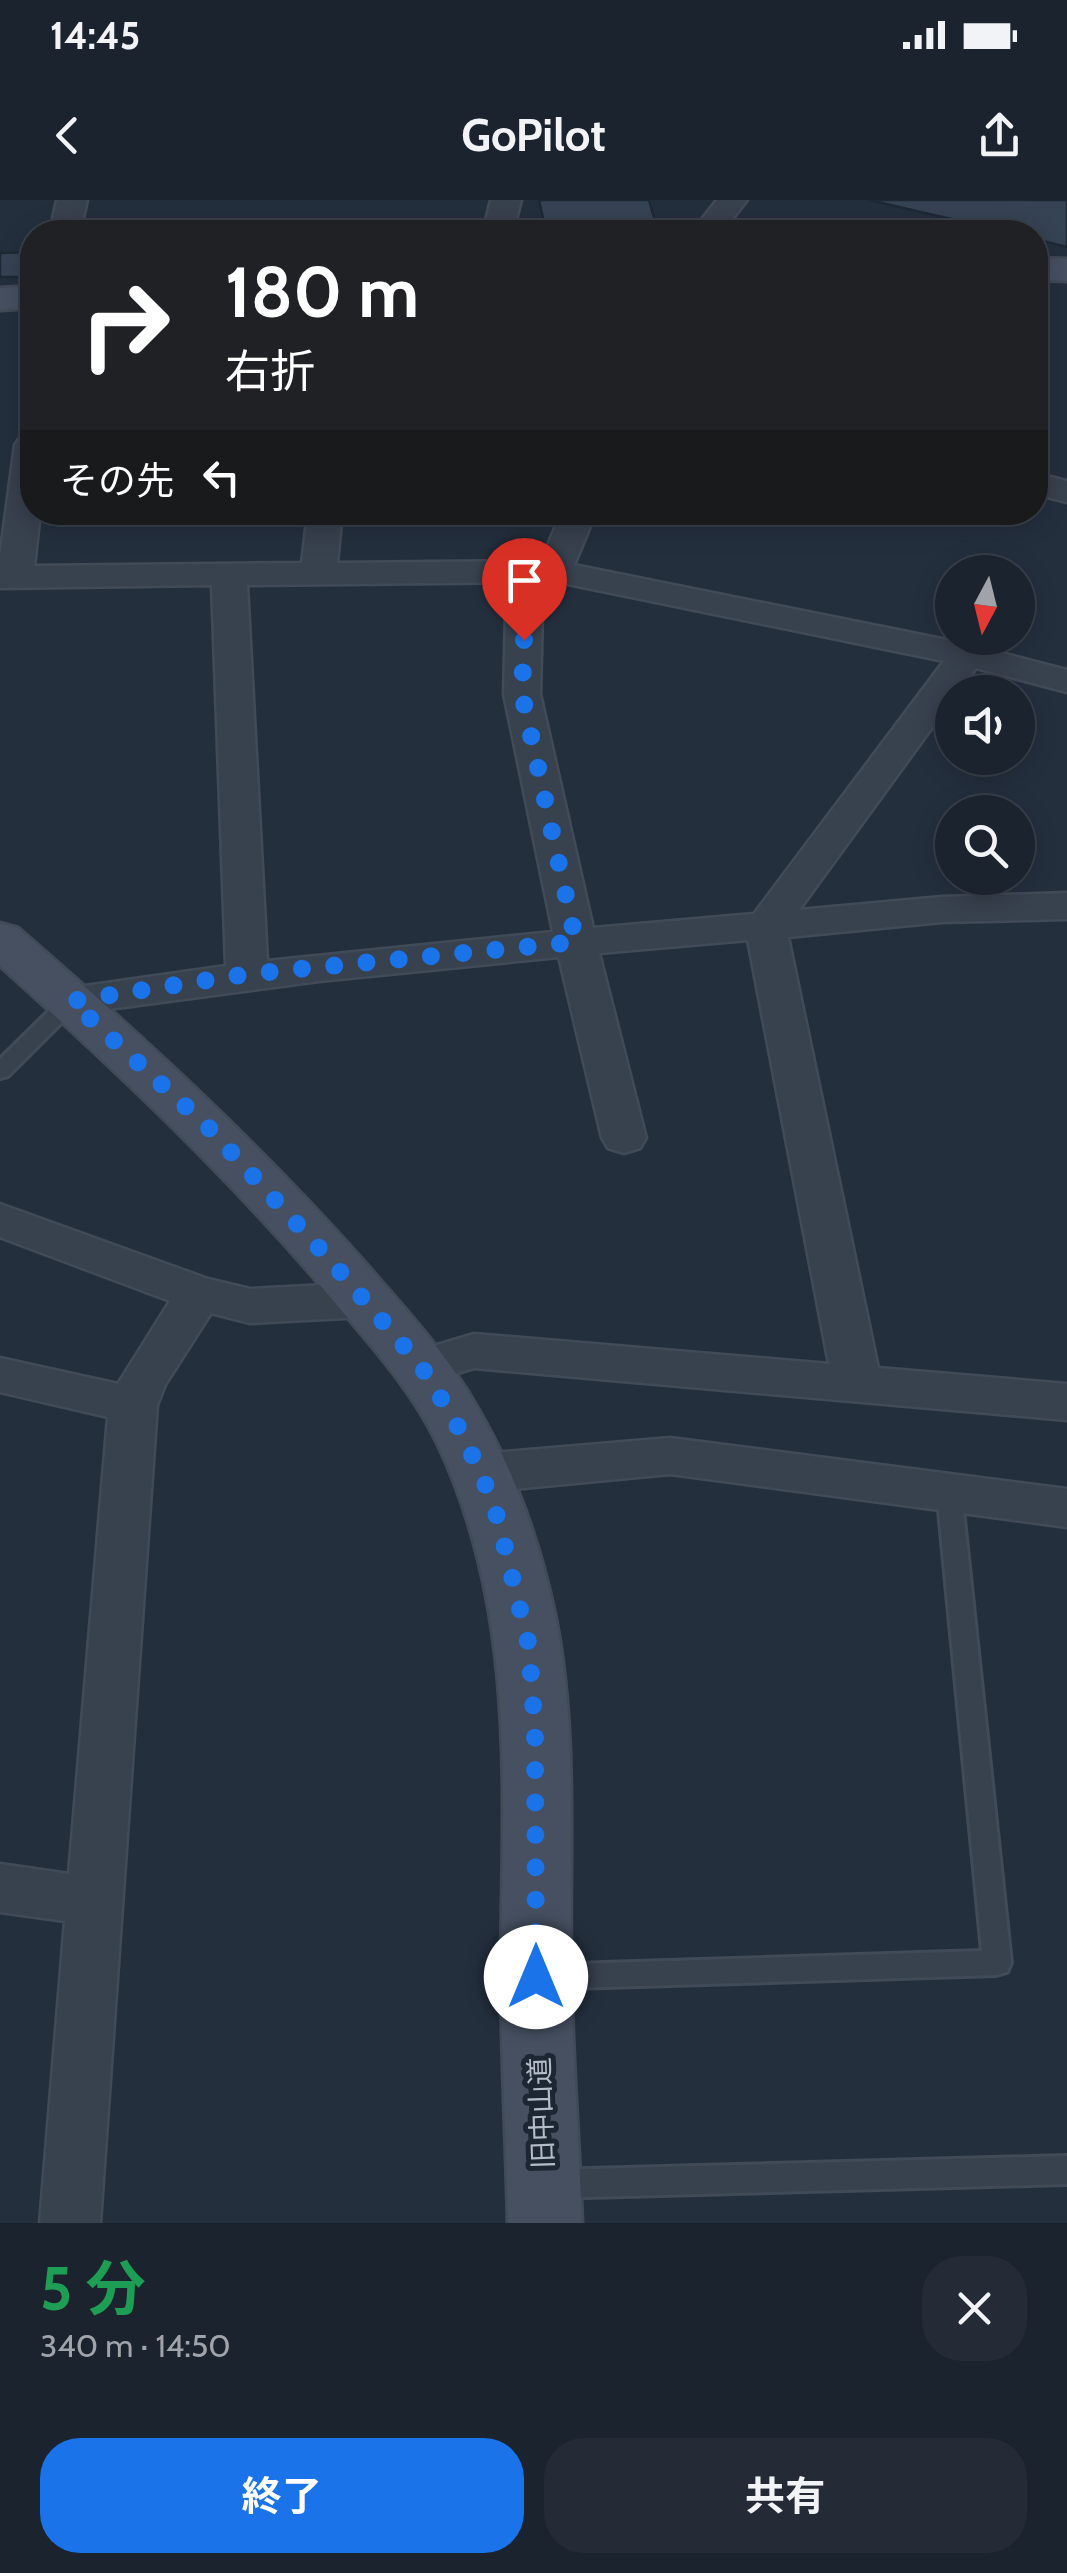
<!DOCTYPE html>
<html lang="ja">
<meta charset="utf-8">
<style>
body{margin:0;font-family:Cabin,"Noto Sans JP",sans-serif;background:#242b36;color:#f1f3f6;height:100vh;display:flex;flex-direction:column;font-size:38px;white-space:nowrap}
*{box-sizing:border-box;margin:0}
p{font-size:32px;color:#a0a4aa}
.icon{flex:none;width:55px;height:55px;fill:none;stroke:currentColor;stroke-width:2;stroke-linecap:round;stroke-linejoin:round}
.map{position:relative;height:2023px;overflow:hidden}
.sheet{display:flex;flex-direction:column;background:#1b232e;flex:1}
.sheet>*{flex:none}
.banner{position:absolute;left:20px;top:20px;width:1028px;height:305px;border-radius:40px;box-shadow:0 5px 25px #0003,0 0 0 2px #39404a;background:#202124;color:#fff;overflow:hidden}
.needle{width:65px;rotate:187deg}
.buttons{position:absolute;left:935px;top:355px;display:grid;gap:20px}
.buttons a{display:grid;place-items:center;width:100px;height:100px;border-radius:50%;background:#1b232e;box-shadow:0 5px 25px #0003,0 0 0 2px #39404a;font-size:50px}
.pin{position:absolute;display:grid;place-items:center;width:85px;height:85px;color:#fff;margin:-102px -42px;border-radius:50% 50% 50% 0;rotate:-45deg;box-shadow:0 0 10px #0007}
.pin .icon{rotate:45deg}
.me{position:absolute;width:110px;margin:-55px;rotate:0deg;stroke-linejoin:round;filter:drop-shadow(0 0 8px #0008)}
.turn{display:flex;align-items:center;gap:35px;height:210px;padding:0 40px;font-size:45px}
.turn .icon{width:130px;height:130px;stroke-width:2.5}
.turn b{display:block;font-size:70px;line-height:85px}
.then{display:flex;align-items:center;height:95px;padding:0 40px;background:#0003;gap:20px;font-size:38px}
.round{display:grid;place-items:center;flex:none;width:105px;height:105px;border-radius:40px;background:#242b36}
.headline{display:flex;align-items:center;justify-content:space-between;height:170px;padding:0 40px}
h1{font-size:60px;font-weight:700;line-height:75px;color:#1e9e55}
.cta{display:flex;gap:20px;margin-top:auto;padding:20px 40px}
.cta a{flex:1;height:115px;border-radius:40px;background:#1a73e8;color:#fff;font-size:40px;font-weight:700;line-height:115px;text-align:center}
.cta a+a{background:#242b36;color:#f1f3f6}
.status{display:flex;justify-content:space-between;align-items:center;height:70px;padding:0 50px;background:#1b232e;direction:ltr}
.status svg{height:28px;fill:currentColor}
header{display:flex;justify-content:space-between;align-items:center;height:130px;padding:0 40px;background:#1b232e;font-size:45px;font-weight:700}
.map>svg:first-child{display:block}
.building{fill:#364354;stroke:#1f2835;stroke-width:2.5}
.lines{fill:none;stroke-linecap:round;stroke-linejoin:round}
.service-casing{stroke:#414a57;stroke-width:6}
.minor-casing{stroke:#414a57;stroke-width:5}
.secondary-casing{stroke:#414a57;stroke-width:5}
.service{fill:#38414e;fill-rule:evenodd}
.minor{fill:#38414e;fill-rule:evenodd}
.secondary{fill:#465061;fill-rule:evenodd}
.route{stroke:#1a73e8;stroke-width:18;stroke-dasharray:0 32.4}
.labels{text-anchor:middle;stroke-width:10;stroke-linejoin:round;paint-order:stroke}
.street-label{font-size:28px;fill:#b4bcc9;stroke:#1d2633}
</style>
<div class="status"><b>14:45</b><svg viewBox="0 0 49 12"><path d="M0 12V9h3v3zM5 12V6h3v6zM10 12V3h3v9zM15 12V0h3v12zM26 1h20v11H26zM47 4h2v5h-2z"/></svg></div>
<header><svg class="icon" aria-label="back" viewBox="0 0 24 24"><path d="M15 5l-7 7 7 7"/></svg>GoPilot<svg class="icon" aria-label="share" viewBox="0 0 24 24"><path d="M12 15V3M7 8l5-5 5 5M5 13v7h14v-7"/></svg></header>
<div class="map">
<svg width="1067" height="2023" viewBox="0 0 1067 2023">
<rect width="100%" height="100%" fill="#242f3e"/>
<path class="building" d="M539,0H649L658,32H546Z
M869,0H1067V47L1035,39V32H1007Z
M32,52V77H0V53Z"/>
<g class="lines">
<g class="service-casing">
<path id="service" d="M71,794L81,801L78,806L8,876L0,878V859L64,796Z
M949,1282L958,1284L961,1291L1011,1763L1007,1772L997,1775L540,1789L530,1786L526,1777L530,1768L540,1765L982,1751L937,1291L940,1284Z
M1067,1956V1984L551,1998L540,1994L536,1984L540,1974L551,1970Z"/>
</g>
<g class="minor-casing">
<path id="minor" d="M57,0H87L80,32H50Z
M491,0H521L513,32H483Z
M717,0H747L722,32H692Z
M32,235V312H40L34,366L302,363L308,312H342L337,363L541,361L562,312H596L574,365L967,444L1067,470V492L976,468L958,492H952V500L799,710L942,697L1067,693V719L942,722L788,737L878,1168L1067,1184V1220L474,1168L421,1184L404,1179L397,1167L404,1155L474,1134L829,1164L748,740L599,753L646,938L640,948L624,953L608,948L602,938L559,757L319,781L71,814L56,811L50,801L56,791L71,788L226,766L212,385L0,388V357L15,245L20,238ZM528,382L506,413L504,494L553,732L267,761L247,385ZM563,383L944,461L754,714L593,728L540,494L542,413Z
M1035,273L1067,281V302L1035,294Z
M0,1004L208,1079L250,1089L364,1083L380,1088L387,1100L380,1112L364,1117L250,1123L211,1113L165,1185L157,1205L100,2023H40L65,1721L0,1712V1664L69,1674L108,1217L0,1192V1158L118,1184L170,1101L0,1037Z
M670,1238L1067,1289V1327L670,1274L481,1292L464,1286L456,1273L464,1260L481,1254Z"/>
</g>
<g class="secondary-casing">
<path id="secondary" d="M1035,58L1067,59V81L1035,80Z
M32,86V108L0,110V88Z
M0,723L18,728C138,832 255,939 361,1058C402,1105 446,1152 477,1207C515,1272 541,1345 556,1419C578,1532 569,1651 571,1766C572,1852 579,1937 582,2023H508C506,1937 501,1851 501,1766C503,1587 516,1411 438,1245C413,1192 373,1148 336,1104C234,982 118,872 0,766Z"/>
</g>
<use href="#service" class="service"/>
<use href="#minor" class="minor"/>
<use href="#secondary" class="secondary"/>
</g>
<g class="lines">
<path class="route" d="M524,440L522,494L576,742L248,774L71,801L208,927L330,1060L421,1166L455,1221L481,1273L498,1319L529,1446L535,1532L536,1777"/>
</g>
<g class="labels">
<g class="street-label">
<text transform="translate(541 1913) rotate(-92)" y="10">旧中山道</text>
</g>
</g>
</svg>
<div class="buttons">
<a><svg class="needle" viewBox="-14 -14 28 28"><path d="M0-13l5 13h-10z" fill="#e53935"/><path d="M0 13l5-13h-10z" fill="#a0a4aa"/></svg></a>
<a><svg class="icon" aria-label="sound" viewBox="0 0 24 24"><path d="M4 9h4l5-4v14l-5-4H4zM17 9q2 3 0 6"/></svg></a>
<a><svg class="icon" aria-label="search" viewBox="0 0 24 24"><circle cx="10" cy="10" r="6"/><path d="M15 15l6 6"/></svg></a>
</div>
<div class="pin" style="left:524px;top:440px;background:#d93025"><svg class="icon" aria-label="arrive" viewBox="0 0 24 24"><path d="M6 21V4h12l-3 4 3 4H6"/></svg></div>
<svg class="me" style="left:536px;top:1777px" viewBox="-20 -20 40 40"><circle r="19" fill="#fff"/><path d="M0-13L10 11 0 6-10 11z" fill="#1a73e8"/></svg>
<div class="banner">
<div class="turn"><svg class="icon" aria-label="right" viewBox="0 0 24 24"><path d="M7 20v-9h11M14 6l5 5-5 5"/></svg><div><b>180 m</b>右折</div></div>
<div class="then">その先<svg class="icon" aria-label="left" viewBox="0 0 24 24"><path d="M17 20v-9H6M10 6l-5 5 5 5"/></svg></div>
</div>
</div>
<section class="sheet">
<div class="headline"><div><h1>5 分</h1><p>340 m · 14:50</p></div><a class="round"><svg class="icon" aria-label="close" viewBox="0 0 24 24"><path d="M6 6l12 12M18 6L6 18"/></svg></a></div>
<div class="cta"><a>終了</a><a>共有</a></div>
</section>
